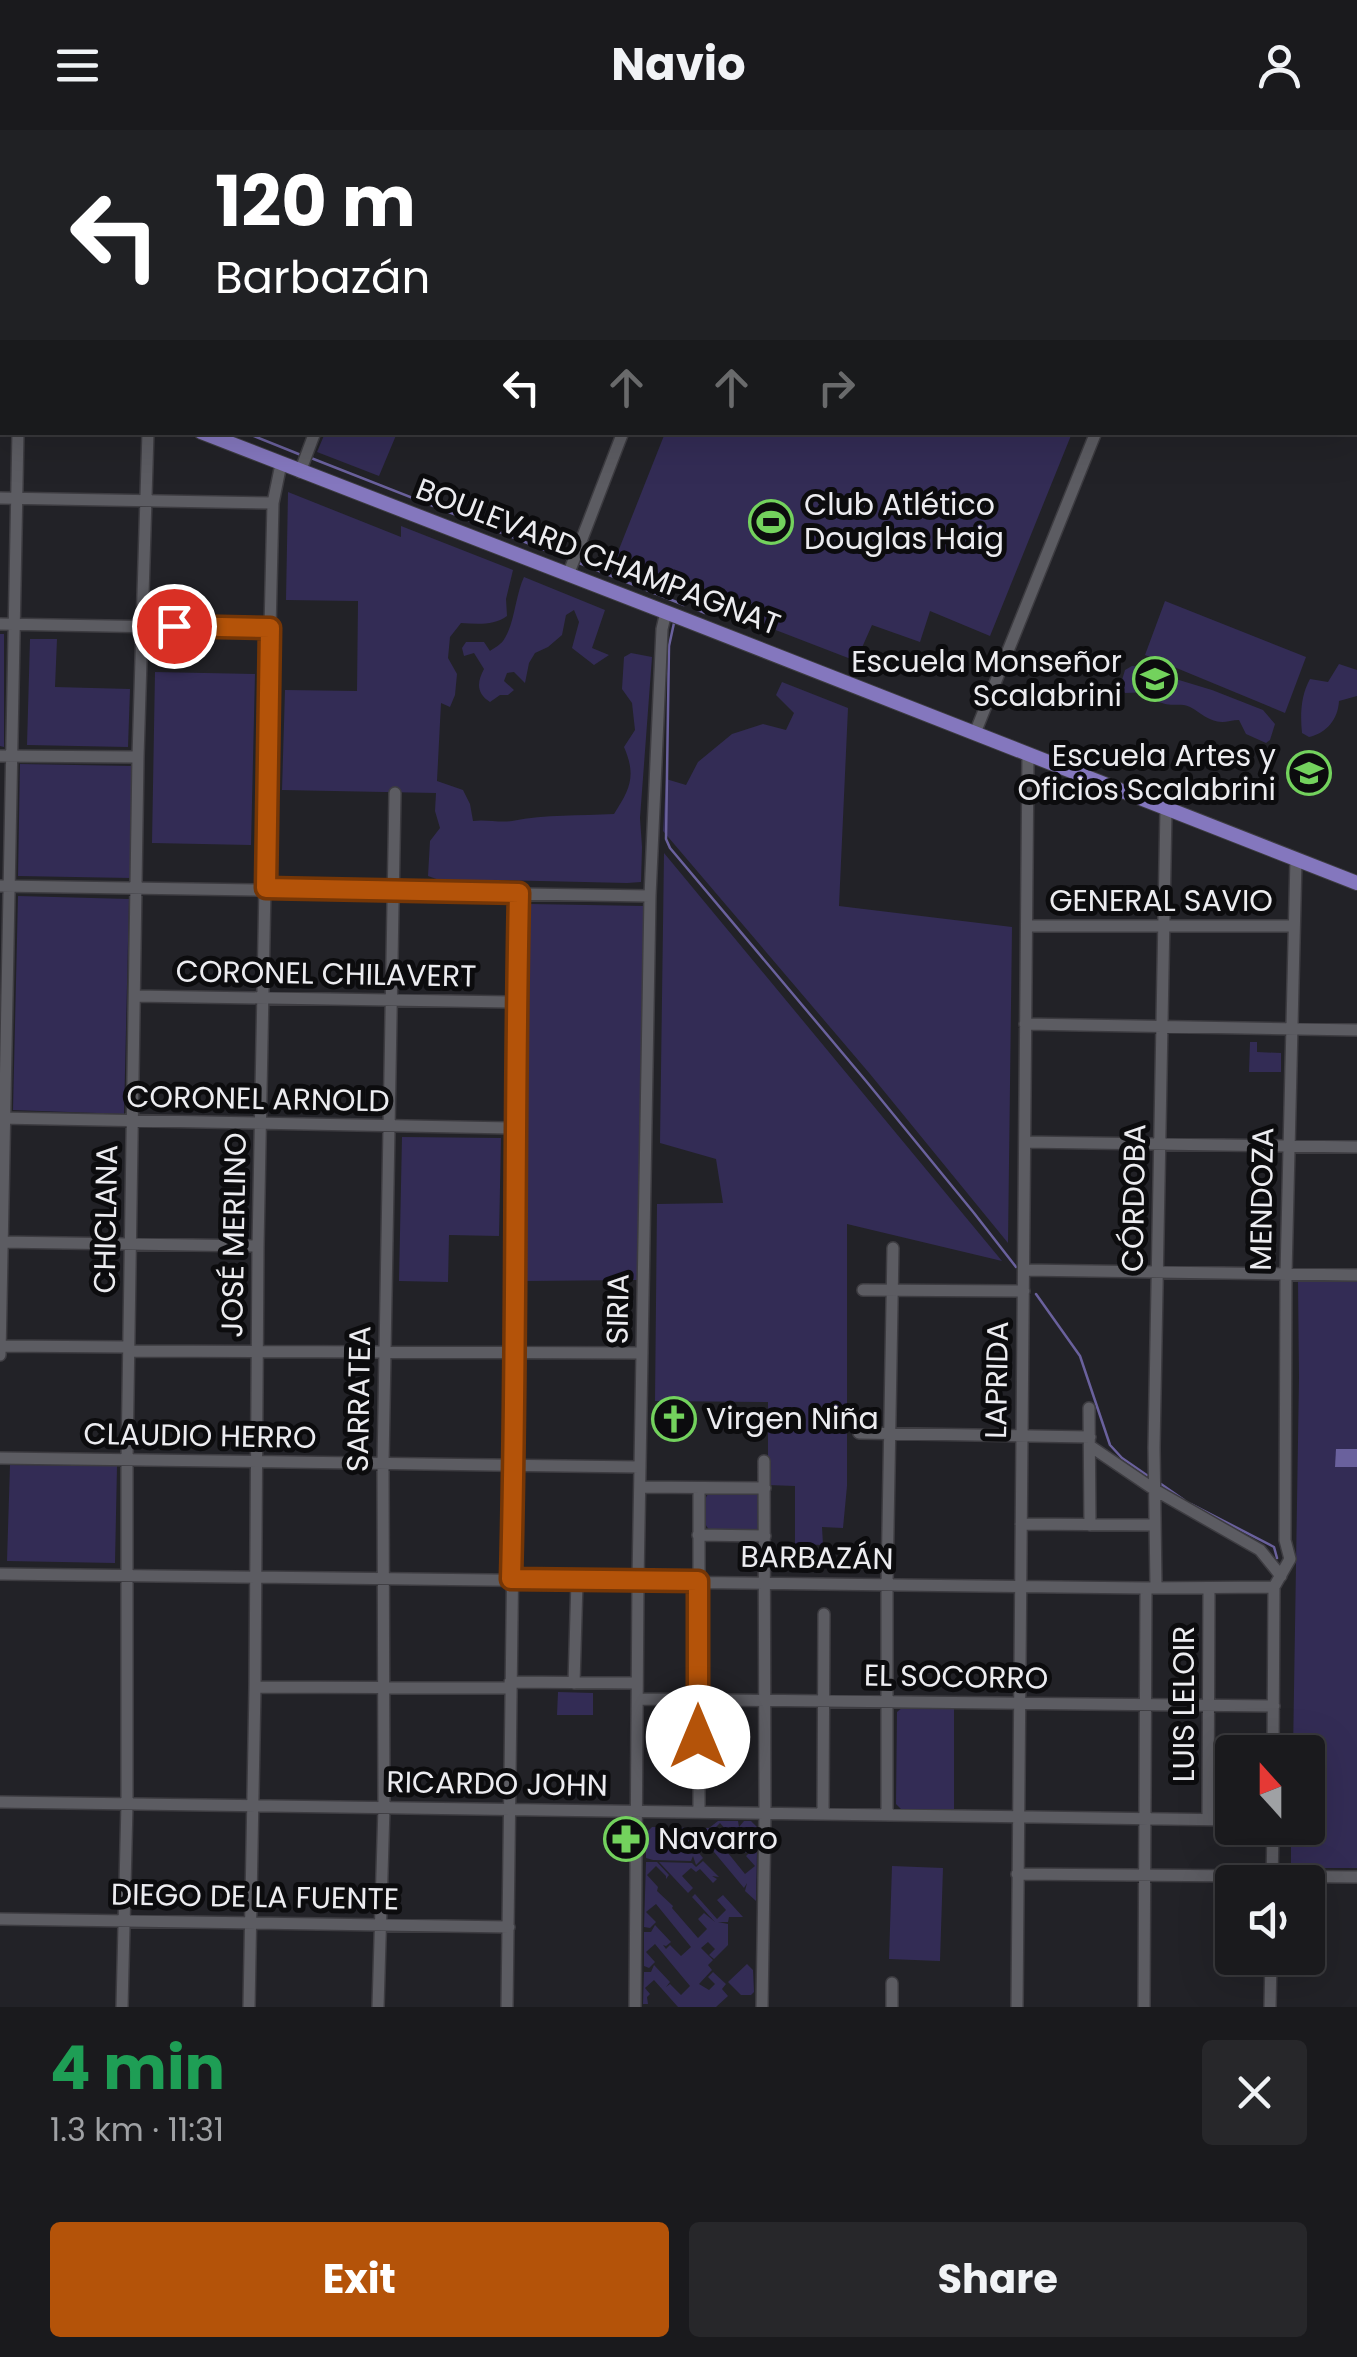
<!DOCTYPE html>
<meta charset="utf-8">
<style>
body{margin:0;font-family:Poppins,sans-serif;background:#27272a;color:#f1f3f6;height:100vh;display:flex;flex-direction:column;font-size:38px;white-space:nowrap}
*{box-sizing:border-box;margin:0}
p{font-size:32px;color:#9fa1a4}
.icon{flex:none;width:55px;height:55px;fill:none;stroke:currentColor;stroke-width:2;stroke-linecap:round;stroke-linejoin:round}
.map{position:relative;height:1877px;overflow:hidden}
.panel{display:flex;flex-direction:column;background:#1a1a1d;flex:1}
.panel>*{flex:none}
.guide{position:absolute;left:0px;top:0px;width:1358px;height:305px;box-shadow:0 10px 40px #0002,0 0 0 2px #38383b;background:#202124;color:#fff;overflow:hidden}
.needle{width:65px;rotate:339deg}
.fabs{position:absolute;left:1215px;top:1605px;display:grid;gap:20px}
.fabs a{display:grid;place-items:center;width:110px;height:110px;border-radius:10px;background:#1a1a1d;box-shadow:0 10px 40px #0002,0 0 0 2px #38383b;font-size:50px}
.pin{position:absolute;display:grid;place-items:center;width:85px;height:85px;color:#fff;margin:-42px;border:5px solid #fff;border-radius:50%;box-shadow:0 2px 10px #0007}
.me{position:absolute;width:110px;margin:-55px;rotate:0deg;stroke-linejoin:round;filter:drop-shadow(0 0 8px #0008)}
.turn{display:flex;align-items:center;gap:35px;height:210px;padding:0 50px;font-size:45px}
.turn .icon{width:130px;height:130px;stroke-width:2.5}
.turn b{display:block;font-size:70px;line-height:85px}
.lanes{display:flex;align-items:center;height:95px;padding:0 50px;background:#0003;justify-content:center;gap:50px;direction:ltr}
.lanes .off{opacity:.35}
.round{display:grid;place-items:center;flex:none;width:105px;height:105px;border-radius:10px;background:#27272a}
.overview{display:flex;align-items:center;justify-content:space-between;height:170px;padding:0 50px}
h1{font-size:60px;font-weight:700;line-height:75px;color:#1e9e55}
.button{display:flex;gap:20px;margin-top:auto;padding:20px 50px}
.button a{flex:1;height:115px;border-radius:10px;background:#b45309;color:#fff;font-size:40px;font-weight:700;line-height:115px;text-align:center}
.button a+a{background:#27272a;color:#f1f3f6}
header{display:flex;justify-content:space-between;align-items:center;height:130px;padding:0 50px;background:#1a1a1d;font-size:45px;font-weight:700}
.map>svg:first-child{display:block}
.green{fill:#332c55}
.water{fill:#6a619d}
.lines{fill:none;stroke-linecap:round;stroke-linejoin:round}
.stream{stroke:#6a619d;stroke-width:2.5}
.minor-casing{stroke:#3d3c41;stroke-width:14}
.major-casing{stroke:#3d3c41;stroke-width:16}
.minor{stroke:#5c5c62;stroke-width:11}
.major{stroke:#8477be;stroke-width:14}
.route-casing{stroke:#753606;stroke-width:25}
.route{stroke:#b45309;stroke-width:18}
.labels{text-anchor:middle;stroke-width:10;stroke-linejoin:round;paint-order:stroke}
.poi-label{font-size:30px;fill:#ececf0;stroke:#0c0c0e;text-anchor:start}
.street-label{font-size:30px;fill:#ececf0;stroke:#0c0c0e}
</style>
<header><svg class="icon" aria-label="menu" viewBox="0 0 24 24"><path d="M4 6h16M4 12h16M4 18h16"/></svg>Navio<svg class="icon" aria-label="person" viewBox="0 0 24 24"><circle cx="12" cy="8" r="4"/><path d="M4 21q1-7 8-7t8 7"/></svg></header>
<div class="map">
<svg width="1357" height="1877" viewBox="0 0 1357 1877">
<rect width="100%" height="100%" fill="#222227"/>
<path class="green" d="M469,0H667L673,2H474Z
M784,0H1194L1193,2H783Z
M325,303V302L397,303L379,346L317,322Z
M665,303V302L1072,303L990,506L930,481L920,512L872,495L856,531L612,437Z
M288,362L401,407V396L513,440L506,469L507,486C493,496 477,494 461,493L450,507L448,528L457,544L455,565L450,577L441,573L437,651L463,660L470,674L473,691C486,689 499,693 512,691C546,684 580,686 614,684C631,658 636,645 624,617L635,600L632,573L622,559L624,527L631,523L652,527L640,688L642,717L641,752L627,753L495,750L445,752L428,746L430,711L440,698L435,681L436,663L282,660L285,560L357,561L358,471L286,470Z
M524,447L605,480L592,518L609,525L594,535L572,518L579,492L574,480L566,485L562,505L548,517L535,523L529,533L525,553L514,542L507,543L504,551L514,560L508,565H500L490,572C476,563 477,552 484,539L474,523L464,526L462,518L466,512H484L490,521C493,519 501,514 503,511C515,494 515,466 524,447Z
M1165,471L1306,527L1285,583L1145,525Z
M0,504H4V617L0,616Z
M30,509H57L55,557L130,559L128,617L27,615Z
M1339,534L1357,540V566L1339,571C1338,589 1327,603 1309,607L1302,603C1300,584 1301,565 1310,549L1328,552Z
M1132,536L1150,537L1169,547L1212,560L1263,580L1275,594L1270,610L1266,613L1246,604L1239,590C1233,590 1227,592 1222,592C1209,592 1200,582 1190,577C1180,572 1171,578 1157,571L1155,565L1151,562L1125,563L1120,557L1125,540Z
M155,542L255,544L251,715L152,713Z
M782,552L848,578L839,776L1012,797L1008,1113L870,944L663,701L666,649L686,655L698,632L732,604L763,594L786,600L794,583L776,565Z
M20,634L131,636V748L18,746Z
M664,723L1002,1131L847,1094V1356L843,1398L822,1397L823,1415L795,1414V1356L768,1355V1272L655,1271L657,1074L723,1073L716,1029L660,1013Z
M18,766L129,769L124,984L13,980Z
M530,774L644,776L638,1150L523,1151Z
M1250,912H1257V922L1281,923V942H1249Z
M402,1007L501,1008L499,1106L449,1105L448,1152L399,1151Z
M1298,1150L1357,1151V1738H1291V1698H1308V1622H1293L1299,1248Z
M10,1335L117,1336L115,1433L7,1431Z
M709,1363H754L758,1365L759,1397L756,1400L711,1401C701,1395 701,1371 709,1363Z
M558,1562L593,1563V1585H557Z
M903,1577H954V1681H903L896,1674L897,1582Z
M718,1691H738L739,1697L744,1691H751L757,1697V1715L746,1723L720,1693L711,1702L745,1744L755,1736L746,1726L752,1720H757L756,1771L745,1761L747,1753L744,1758L704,1710L695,1718L703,1728L696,1735L693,1726L691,1731L653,1730L646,1728V1703L652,1697L693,1698L694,1708L697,1698H709Z
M703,1731L719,1747L712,1746L717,1749L713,1753L700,1739L696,1742L691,1738L682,1746L693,1758L688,1763L659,1732L692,1733L696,1737Z
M646,1732H657L669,1745L666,1749V1746L656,1736L647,1745L658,1757L657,1761L673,1776L672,1778L698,1808L707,1799L698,1789L704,1783L715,1792L692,1767L695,1764L717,1789L726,1780L717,1770L723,1765L743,1787H729L728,1792H718L728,1794V1815L714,1829L709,1825L715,1819L708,1812L701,1818L713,1830L708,1835L712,1840L699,1854L709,1860L715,1854L708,1847L713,1842L726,1854L722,1859L728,1866L716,1877H678L654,1850L645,1858L650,1864L647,1867L648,1874H643L644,1842H651L654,1835L670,1852L666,1857L670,1854L681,1865L690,1856L655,1814L646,1822L655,1832L649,1838L644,1836V1802H651L655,1795L671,1812L666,1816L663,1815L666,1819L670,1815L681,1826L691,1817L656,1774L646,1782L656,1792L650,1798L644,1797Z
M892,1736L943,1738L940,1831L889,1829Z
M747,1834L753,1840L754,1862L751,1865H741L728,1852Z"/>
<path class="water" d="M1336,1319H1357V1337H1335Z"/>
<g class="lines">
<path class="stream" d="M1355,17L1357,18
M0,207L2,208
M244,302L301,325
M311,328L568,429
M579,433L684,475
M698,480L705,483
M674,493L669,516L666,709L670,718L866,951L974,1083L1016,1137
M1036,1164L1080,1226L1110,1315L1122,1328L1148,1346
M1161,1354L1184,1370
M1191,1374L1274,1417L1277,1428"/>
<g class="minor-casing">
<path id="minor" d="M436,2L437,0
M1212,2L1213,0
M300,342L315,302
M0,368L273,373
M568,445L623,302
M0,494L270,499
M975,603L1096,302
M0,626L138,627
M0,756L650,766
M1027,796H1294
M135,866L517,872
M1025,894L1357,900
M0,988L514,998
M1025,1012L1357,1017
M1,1112L258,1116
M1025,1140L1357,1145
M863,1160L1024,1161
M0,1216L128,1217
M129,1221L642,1223
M0,1225L18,302
M1089,1278L1090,1395
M859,1303L1090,1307
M1090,1316L1155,1360L1260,1420L1281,1446
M0,1328L640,1337
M640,1357L765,1358
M1021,1394L1155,1395
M698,1405L765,1406
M0,1444L1146,1458L1274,1457
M1156,1457L1154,1318L1166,679
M1274,1457L1290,1429L1285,1410L1286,1144L1296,729
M510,1552L637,1553
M574,1553L577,1451
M255,1557L510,1558
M638,1569L1274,1576
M1273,1622L1274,1457
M0,1672L1232,1690
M699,1682V1358
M823,1684L824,1484
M887,1685V1454L893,1118
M1208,1689L1209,1458
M1017,1744L1357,1747
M1272,1752L1273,1698
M0,1789L509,1797
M122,1877L127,1674V1330L138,627L148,302
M249,1877L255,1557L258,1116L270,499L273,373L281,334
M378,1877L384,1677L383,1334L395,663
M507,1877L514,1336V998L519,763
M635,1877L638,1451L650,766L662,499L666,482
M762,1877L765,1683L764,1331
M892,1877V1853
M1017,1877L1028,625
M1144,1877L1146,1458
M1270,1877L1271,1828"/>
</g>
<g class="major-casing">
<path id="major" d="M0,223L2,224
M201,302L686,490L1357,753"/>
</g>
<use href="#minor" class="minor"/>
<use href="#major" class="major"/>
</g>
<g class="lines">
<g class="route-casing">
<path id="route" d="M174,496L270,498L266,758L519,763C514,992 517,1221 511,1449L698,1451V1607"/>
</g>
<use href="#route" class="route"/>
</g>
<defs>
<g id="stadium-ring" transform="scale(2.25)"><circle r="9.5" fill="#0c0c0e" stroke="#73d25d" stroke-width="1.5"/><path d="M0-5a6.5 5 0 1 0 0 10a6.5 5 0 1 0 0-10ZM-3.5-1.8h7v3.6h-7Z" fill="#73d25d"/></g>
<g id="school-ring" transform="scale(2.25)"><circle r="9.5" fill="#0c0c0e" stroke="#73d25d" stroke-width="1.5"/><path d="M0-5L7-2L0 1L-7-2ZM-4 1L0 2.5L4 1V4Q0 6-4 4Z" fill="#73d25d"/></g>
<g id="church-ring" transform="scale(2.25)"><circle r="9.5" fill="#0c0c0e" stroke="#73d25d" stroke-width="1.5"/><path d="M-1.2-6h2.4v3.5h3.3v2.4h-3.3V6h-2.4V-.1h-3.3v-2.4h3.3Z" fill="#73d25d"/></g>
<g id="pharmacy-ring" transform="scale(2.25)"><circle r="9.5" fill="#0c0c0e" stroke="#73d25d" stroke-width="1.5"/><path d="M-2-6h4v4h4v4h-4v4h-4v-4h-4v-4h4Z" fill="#73d25d"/></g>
</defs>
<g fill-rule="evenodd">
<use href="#stadium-ring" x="771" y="392"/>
<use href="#school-ring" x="1155" y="549"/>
<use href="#school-ring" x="1309" y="643"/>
<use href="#church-ring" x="674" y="1289"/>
<use href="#pharmacy-ring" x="626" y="1709"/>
</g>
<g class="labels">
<g class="poi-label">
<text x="804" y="385">Club Atlético<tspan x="804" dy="34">Douglas Haig</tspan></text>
<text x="1122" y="542" text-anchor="end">Escuela Monseñor<tspan x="1122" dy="34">Scalabrini</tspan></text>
<text x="1276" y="636" text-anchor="end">Escuela Artes y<tspan x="1276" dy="34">Oficios Scalabrini</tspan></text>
<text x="706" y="1299">Virgen Niña</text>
<text x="658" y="1719">Navarro</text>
</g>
<g class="street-label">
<text transform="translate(598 427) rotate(21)" y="10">BOULEVARD CHAMPAGNAT</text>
<text x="1161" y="781">GENERAL SAVIO</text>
<text transform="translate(326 844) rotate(1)" y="10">CORONEL CHILAVERT</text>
<text transform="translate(258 969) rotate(1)" y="10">CORONEL ARNOLD</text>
<text transform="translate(1134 1068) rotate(-89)" y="10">CÓRDOBA</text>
<text transform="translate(1262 1069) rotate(-89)" y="10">MENDOZA</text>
<text transform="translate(106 1089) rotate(-89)" y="10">CHICLANA</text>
<text transform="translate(234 1105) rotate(-89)" y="10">JOSÉ MERLINO</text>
<text transform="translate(618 1179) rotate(-89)" y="10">SIRIA</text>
<text transform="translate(997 1250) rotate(-89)" y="10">LAPRIDA</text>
<text transform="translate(359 1269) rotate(-89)" y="10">SARRATEA</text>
<text transform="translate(200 1306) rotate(1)" y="10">CLAUDIO HERRO</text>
<text transform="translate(817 1428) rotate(1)" y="10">BARBAZÁN</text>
<text transform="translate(956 1547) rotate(1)" y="10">EL SOCORRO</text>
<text transform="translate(1184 1574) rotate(-90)" y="10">LUIS LELOIR</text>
<text transform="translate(497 1654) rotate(1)" y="10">RICARDO JOHN</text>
<text transform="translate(255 1767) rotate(1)" y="10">DIEGO DE LA FUENTE</text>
</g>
</g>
</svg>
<div class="fabs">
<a><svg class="needle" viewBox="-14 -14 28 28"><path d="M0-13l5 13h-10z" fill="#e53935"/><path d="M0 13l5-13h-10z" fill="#9fa1a4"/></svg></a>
<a><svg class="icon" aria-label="sound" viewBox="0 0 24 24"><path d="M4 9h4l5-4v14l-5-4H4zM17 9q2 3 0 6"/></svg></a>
</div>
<div class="pin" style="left:174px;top:496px;background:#d93025"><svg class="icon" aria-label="arrive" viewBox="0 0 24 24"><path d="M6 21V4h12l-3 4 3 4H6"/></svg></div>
<svg class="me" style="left:698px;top:1607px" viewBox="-20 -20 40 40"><circle r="19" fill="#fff"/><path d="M0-13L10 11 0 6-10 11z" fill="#b45309"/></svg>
<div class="guide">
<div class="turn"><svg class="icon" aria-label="left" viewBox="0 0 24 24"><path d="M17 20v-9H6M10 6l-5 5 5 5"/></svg><div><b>120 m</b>Barbazán</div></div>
<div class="lanes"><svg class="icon" aria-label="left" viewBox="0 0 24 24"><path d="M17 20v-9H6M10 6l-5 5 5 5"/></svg><svg class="icon off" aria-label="ahead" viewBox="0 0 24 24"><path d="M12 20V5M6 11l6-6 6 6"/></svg><svg class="icon off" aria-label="ahead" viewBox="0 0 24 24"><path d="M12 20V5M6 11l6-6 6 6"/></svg><svg class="icon off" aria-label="right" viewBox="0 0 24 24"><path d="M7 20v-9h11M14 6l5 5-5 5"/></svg></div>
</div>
</div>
<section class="panel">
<div class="overview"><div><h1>4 min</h1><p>1.3 km · 11:31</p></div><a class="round"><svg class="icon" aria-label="close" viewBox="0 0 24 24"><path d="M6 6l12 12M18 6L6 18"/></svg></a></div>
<div class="button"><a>Exit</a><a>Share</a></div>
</section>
